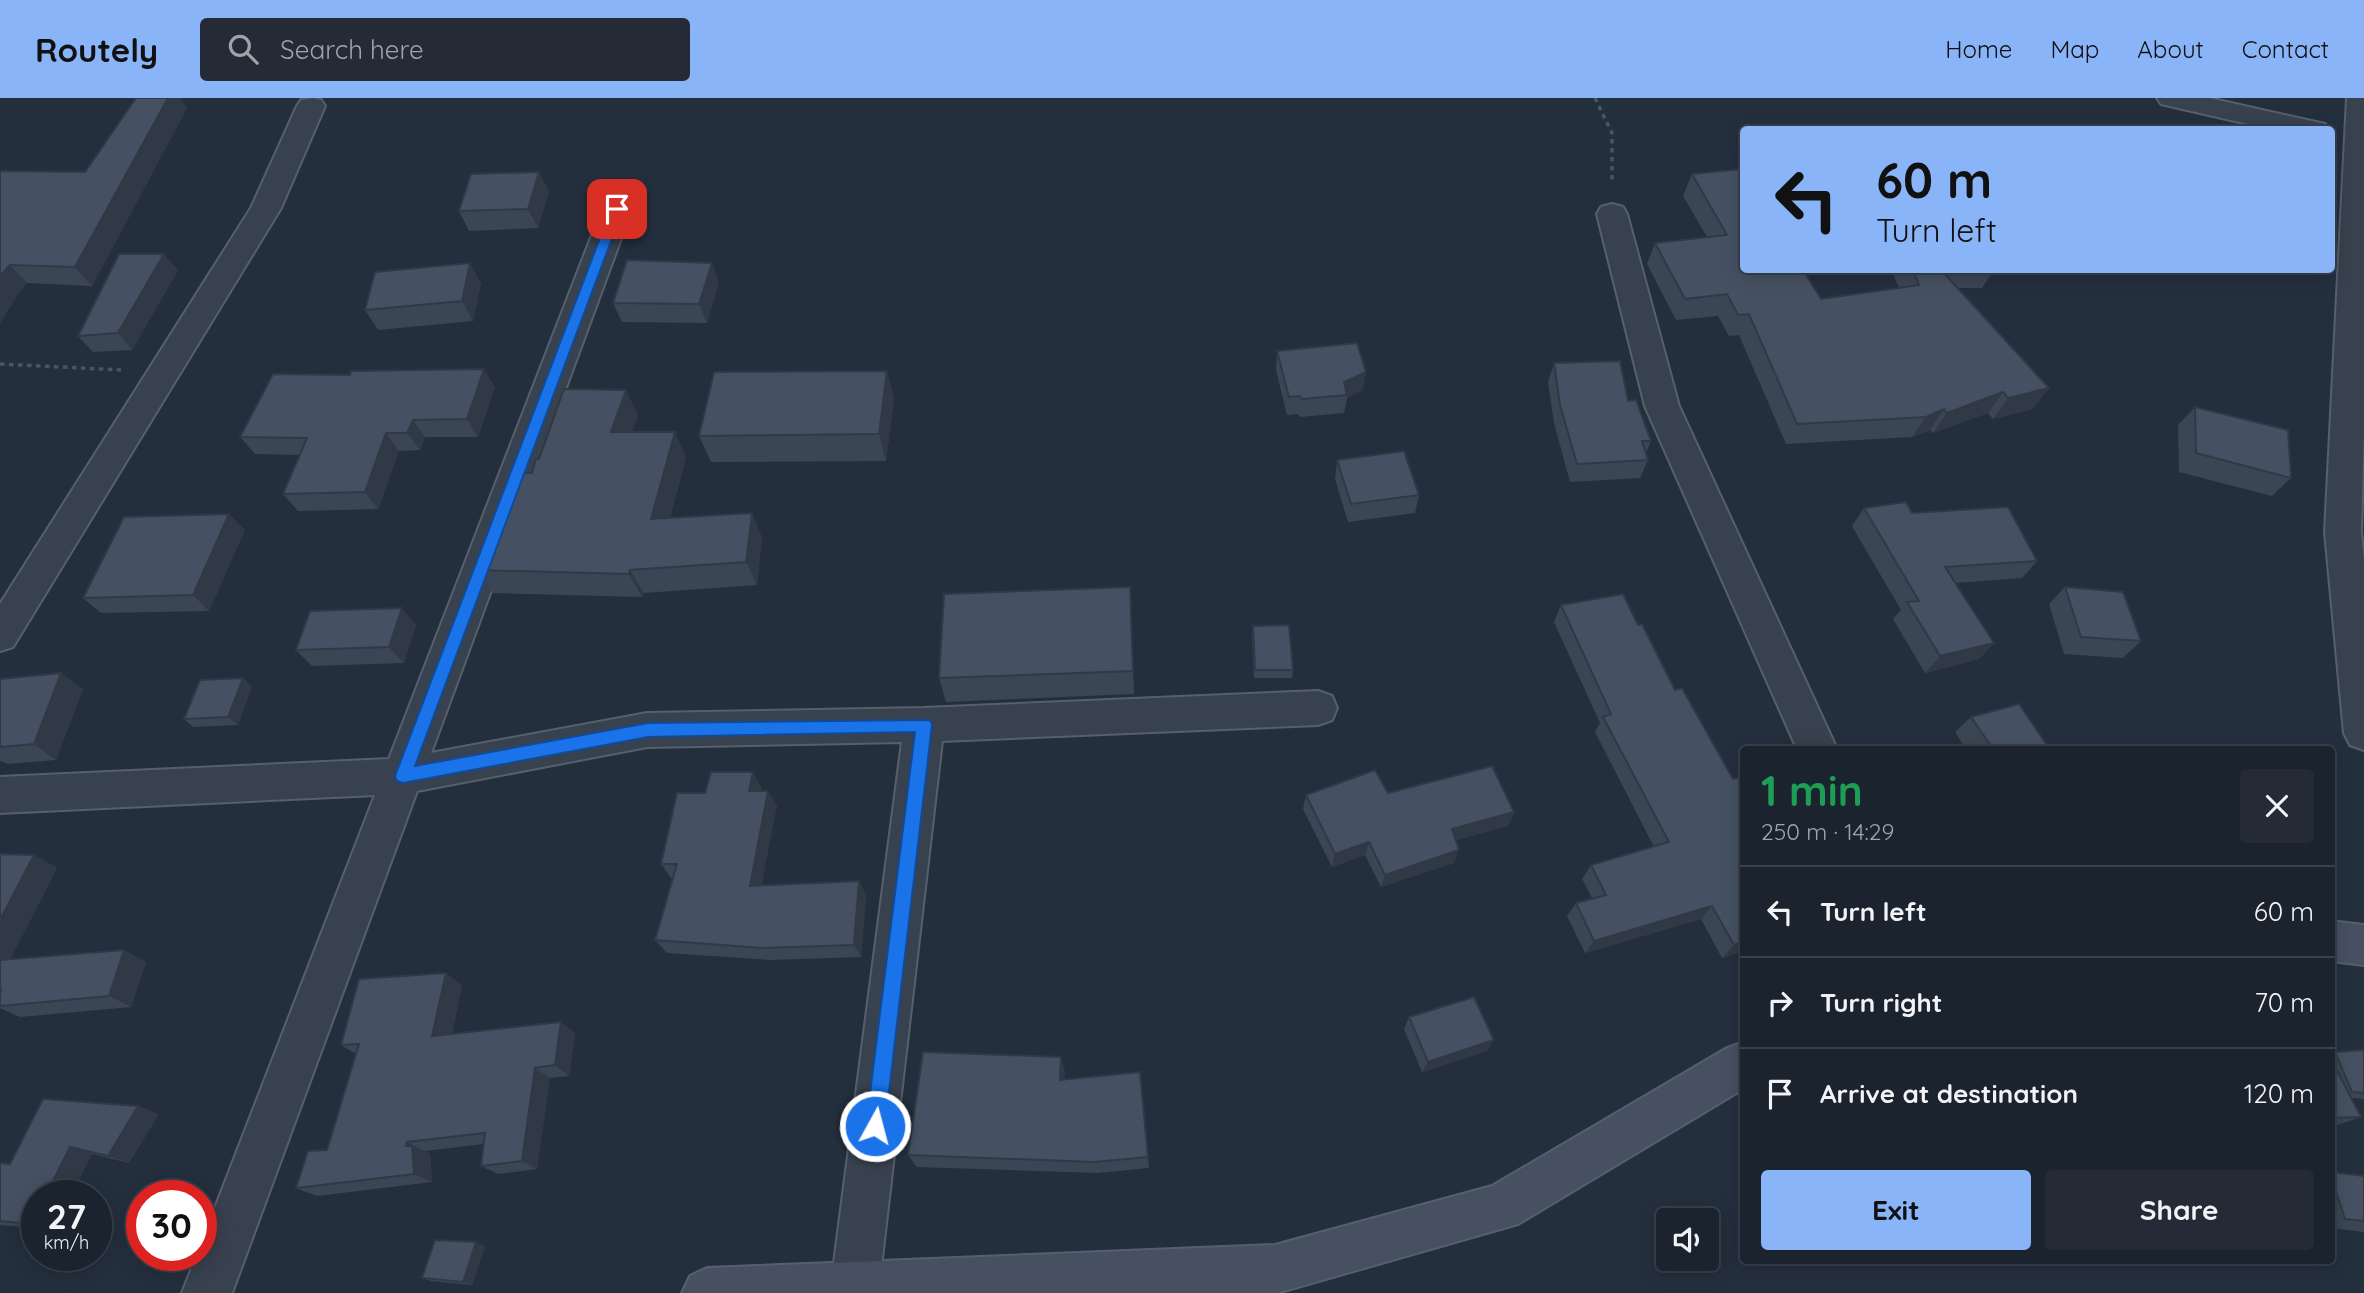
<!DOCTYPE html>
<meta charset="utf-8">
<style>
body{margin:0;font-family:Quicksand,sans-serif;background:#242b36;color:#f1f3f6;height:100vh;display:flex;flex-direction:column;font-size:26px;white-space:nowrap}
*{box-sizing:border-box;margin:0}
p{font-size:23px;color:#a0a4aa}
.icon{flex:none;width:38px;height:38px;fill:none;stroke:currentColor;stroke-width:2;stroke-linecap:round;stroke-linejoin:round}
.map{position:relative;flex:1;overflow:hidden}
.sheet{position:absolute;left:1740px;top:648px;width:595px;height:518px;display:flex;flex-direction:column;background:#1b232e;border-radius:7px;box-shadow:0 4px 18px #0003,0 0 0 2px #39404a}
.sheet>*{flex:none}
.top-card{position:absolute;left:1740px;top:28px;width:595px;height:147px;border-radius:7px;box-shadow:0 4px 18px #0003,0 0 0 2px #39404a;background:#8ab4f8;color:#111;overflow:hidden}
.buttons{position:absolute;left:1656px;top:1110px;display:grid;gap:14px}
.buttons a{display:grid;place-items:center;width:63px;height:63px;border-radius:7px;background:#1b232e;box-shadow:0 4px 18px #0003,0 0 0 2px #39404a;font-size:35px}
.speed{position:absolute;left:21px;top:1082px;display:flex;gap:14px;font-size:35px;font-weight:700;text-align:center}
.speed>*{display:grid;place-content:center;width:91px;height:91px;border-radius:50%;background:#1b232e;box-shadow:0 4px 18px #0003,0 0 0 2px #39404a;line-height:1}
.speed small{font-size:18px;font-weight:400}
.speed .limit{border:10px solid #d22;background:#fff;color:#111}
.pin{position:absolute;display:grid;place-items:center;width:60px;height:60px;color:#fff;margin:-30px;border-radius:14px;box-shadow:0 4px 10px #0006}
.me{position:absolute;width:77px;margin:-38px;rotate:7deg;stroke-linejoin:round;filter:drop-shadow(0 0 5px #0008)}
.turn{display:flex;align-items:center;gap:24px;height:147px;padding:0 21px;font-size:32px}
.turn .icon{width:91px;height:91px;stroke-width:2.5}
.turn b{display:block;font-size:49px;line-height:60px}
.round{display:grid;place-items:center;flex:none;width:74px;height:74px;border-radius:7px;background:#242b36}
.headline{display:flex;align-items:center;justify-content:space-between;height:119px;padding:0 21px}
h1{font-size:42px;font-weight:700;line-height:52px;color:#1e9e55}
.primary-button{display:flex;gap:14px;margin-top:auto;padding:14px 21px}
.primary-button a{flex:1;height:80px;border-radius:7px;background:#8ab4f8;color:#111;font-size:28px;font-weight:700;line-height:80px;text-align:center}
.primary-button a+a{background:#242b36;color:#f1f3f6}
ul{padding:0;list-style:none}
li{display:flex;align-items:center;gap:21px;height:91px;padding:0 21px;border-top:2px solid #39404a}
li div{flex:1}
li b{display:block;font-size:26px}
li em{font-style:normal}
header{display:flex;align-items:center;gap:42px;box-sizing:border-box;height:98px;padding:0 35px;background:#8ab4f8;color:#111}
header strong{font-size:33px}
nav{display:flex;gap:38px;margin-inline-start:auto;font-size:24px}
.search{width:490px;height:63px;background:#242b36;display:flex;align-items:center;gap:18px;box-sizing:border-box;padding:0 24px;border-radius:7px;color:#a0a4aa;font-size:26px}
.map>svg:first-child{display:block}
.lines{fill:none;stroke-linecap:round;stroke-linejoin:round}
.street-casing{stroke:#565f6c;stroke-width:4}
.secondary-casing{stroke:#565f6c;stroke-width:4}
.path{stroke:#44595c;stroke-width:3.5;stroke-dasharray:4.5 4.5;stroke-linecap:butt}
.street{fill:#38414e;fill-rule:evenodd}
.secondary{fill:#465061;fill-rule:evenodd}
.wall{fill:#3b4654}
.shaded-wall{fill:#303945}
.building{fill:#455162;stroke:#303945;stroke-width:2}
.route{fill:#1a73e8;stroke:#114b97;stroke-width:2}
</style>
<header>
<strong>Routely</strong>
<div class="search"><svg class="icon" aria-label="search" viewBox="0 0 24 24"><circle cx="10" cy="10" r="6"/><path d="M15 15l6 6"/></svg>Search here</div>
<nav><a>Home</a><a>Map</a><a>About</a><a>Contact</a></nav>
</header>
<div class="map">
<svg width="2364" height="1195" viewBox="0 0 2364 1195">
<rect width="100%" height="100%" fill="#242f3e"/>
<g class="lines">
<g class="street-casing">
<path id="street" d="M313,0L321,2L325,8L281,110L13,549L0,553V506L251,110L297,8L301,2Z
M2157,0H2209L2325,26L2329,32H2274L2161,6Z
M2347,0H2364V334L2361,434L2364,462V652L2350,647L2344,635L2325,434Z
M617,101L627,104L632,111L431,655L647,615L924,610L1318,593L1332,598L1337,610L1332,622L1318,627L942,643L878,1195H834L831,1188L902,644L647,649L417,693L232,1195H182L197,1157H201V1146L375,697L0,715V679L389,661L602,111L607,104Z
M1612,106L1623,109L1627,116L1679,308L1837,651H1797L1645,308L1597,116L1601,109Z"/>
</g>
<g class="secondary-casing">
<path id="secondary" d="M2331,823L2364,827V867L2331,863Z
M1743,944V991L1518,1126L1277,1195H682L690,1178L707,1170L1275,1147L1492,1088L1727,950Z"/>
</g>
<path class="path" d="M1595,0L1612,35V84
M0,266L121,272"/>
<use href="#street" class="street"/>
<use href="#secondary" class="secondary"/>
</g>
<path class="wall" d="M187,10L92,188L27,185L20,193L0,225V73L85,74Z
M1692,76L1821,201L1899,190L1891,172H1994L1982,190H1957L2033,311L1993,321L1988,315L1933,335L1930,332L1912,339L1786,346L1739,237L1729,238L1718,218L1676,222L1647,166L1655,145L1707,139L1683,98Z
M549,93L538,130L469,133L459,113Z
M178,172L132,252L93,254L78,238Z
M719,184L707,225L622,224L613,205Z
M481,185L473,223L378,232L365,212Z
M1277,253L1363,292L1347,300L1344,315L1300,319L1298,316L1287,317L1276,272Z
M1554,265L1628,303L1651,343L1646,355L1648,362L1640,380L1570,384L1554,325L1548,284Z
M887,273L894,300L886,363L711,364L699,338Z
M495,289L478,339H425L420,352L399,353L378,411L298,413L283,396L300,357L255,356L240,339Z
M2195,309L2291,380L2272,398L2179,374L2178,327Z
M638,317L632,334L686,359L670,420L762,439L757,487L644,495L642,499L493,495L476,472L510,409L532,375L539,361Z
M1337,362L1419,397L1415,415L1348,424L1335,381Z
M1864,410L1912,415L2037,463L2022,480L1955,485L1994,545L1979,561L1925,575L1893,521L1901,512L1852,428Z
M245,432L209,513L101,515L83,500Z
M1130,489L1134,596L946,604L939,580Z
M2065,489L2141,543L2123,560L2064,556L2049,506Z
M1561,507L1743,853L1722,860L1701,821L1585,855L1567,818L1576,805L1592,800L1582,781L1591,767L1654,749L1595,634L1600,625L1554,524Z
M416,527L404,565L312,568L296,552Z
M1253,528L1293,572L1292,580H1254L1252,536Z
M0,581L83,591L56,662L8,666L0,663Z
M252,588L238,627L193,629L184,621Z
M1971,619L2042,651H1966L1955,634Z
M761,689V693L777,707L761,787L859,783L866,797L861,859L771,862L667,855L655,842L673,780H671L661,766L705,695Z
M1388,695L1514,714L1508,728L1456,742L1454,765L1381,789L1365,757L1332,769L1303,711L1306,697Z
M0,756L34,757L57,770L10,861L124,852L146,864L131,909L20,919L0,910Z
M446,875L462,887L452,936L575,935L569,978L550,980L537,1071L498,1076L481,1068L484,1046L425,1053L430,1056L432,1084L317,1098L296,1090L327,1052L356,956L341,947Z
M1409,919L1487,953L1422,974L1404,931Z
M2364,952V1001L2351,1000L2361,1019L2337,1027H2331V956L2335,954Z
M1065,973L1064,982L1140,974L1149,1070L1097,1075L917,1069L908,1057Z
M159,1016L129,1065L92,1056L37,1097V1130L0,1127V1065L10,1066Z
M2331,1074L2364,1078V1134L2331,1130Z
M485,1148L472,1187L431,1183L422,1180Z"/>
<path class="shaded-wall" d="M168,0H180L187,10L92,188L75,169Z
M539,74L549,93L538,130L528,111Z
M164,156L178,172L132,252L118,235Z
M470,165L481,185L473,223L462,203Z
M712,165L719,184L707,225L699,206Z
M10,167L27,185L20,193L0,225V178Z
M484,271L495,289L478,339L467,321Z
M887,273L894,300L886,363L879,336Z
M1366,274L1363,292L1347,300V297L1344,284Z
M2049,290L2033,311L1993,321L2008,300Z
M626,292L638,317L624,358L611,334Z
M2003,294L1988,315L1933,335L1947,315Z
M1944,311L1930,332L1912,339L1926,319Z
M413,322L425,339L420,352L407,335Z
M675,334L686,359L663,445L651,421Z
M386,335L399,353L378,411L365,394Z
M752,415L762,439L757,487L746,464Z
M229,416L245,432L209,513L193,497Z
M630,472L644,495L642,499L629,476Z
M402,510L416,527L404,565L389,549Z
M1994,545L1979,561L1925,575L1940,558Z
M61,575L83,591L56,662L34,646Z
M243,580L252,588L238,627L228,619Z
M2047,647L2042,651H2029Z
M753,674L761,689L758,707L749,693Z
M768,693L777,707L759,801L750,788Z
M1514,714L1508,728L1447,745L1452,731Z
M1369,744L1365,757L1332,769L1335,756Z
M1459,752L1454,765L1381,789L1385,777Z
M34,757L57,770L3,876L0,874V822Z
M859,783L866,797L861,859L854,847Z
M1712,808L1701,821L1585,855L1594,843Z
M1743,844V853L1722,860L1734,847Z
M124,852L146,864L131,909L109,898Z
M446,875L462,887L449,949L432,938Z
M561,924L575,935L569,978L555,967Z
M1494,942L1487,953L1422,974L1428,964Z
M1061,959L1065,973L1063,996L1060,982Z
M535,970L550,980L537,1071L522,1063Z
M138,1008L159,1016L129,1065L108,1058Z
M407,1044L430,1056L432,1084L414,1076L406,1048Z
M70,1049L92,1056L72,1097H46Z
M37,1116V1127L32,1126Z
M476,1144L485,1148L472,1187L463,1184Z"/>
<path class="building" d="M136,0H168L75,169L10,167L0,178V73L85,74Z
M1742,71L1743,73V172H1803L1821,201L1919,187L1913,172H1962L1964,174L1942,173L2049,290L2008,300L2003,294L1947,315L1944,311L1926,319L1797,326L1749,216L1738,217L1727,196L1685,201L1655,145L1727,137L1692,76Z
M539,74L528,111L459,113L471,76Z
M119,156H164L118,235L78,238Z
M627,162L712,165L699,206L613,205Z
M470,165L462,203L365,212L375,174Z
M1357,245L1366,274L1344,284L1347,297L1302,301L1300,298L1289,299L1277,253Z
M1620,263L1628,303L1636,302L1651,343H1642L1648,362L1577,366L1560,307L1554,265Z
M484,271L467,321L413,322L407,335H386L365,394L283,396L307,340L240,339L273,276L350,277L351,273Z
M887,273L879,336L699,338L714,274Z
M564,291L626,292L611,334H675L651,421L752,415L746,464L630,472L629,476L476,472L500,409H510L521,375H532L536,361H539Z
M2195,309L2288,332L2291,380L2196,355Z
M1404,353L1419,397L1351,406L1337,362Z
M1906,404L1912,415L2008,409L2037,463L1945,469L1994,545L1940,558L1907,504L1919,503L1864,410Z
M229,416L193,497L83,500L124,419Z
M1130,489L1133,573L939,580L944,496Z
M2065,489L2123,494L2141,543L2081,539Z
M1623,496L1638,527L1642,526L1675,592L1682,590L1733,681L1743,678V844L1734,847L1712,808L1594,843L1576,805L1606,797L1591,767L1669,744L1603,619L1611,616L1561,507Z
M402,510L389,549L296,552L310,513Z
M1289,527L1293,572H1255L1253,528Z
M61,575L34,646L0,649V581Z
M243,580L228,619L184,621L200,582Z
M2019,606L2047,647L2029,651H1993L1971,619Z
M1492,668L1514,714L1452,731L1459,752L1385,777L1369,744L1335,756L1306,697L1375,672L1388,695Z
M711,674H753L749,693H768L750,788L859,783L854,847L762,850L655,842L677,766H661L677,695H705Z
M0,756L34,757L0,822Z
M124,852L109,898L0,908V896L1,892L0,893V862Z
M446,875L432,938L561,924L555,967L535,970L522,1063L481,1068L485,1035L407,1044L406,1048H412L414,1076L296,1090L308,1053L327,1052L359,946L341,947L359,881Z
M1474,899L1494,942L1428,964L1409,919Z
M2364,952V995L2352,994L2335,954Z
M923,954L1061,959L1060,982L1140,974L1148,1059L1094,1064L908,1057Z
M2331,965H2333L2361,1019L2331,1020Z
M43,1001L138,1008L108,1058L70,1049L46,1097H37V1116L32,1126L0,1123V1065L10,1066Z
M2331,1074L2364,1078V1123L2345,1121L2331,1078Z
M435,1142L476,1144L463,1184L422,1180Z"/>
<path class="route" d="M617,107L623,111L415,668L648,625L930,622L932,627L885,1028L882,1035L875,1038L869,1035L866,1028L915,634L648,639L403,685L397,683L395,678L611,111Z"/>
</svg>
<div class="buttons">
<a><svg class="icon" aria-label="sound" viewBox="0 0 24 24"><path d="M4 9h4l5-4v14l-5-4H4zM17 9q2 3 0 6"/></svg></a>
</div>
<div class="speed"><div>27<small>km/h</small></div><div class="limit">30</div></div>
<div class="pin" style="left:617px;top:111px;background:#d93025"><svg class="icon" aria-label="arrive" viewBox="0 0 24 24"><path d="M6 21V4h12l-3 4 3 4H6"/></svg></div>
<svg class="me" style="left:875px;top:1028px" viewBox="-20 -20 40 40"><circle r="17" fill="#1a73e8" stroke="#fff" stroke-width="3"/><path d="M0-11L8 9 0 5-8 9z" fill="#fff"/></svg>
<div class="top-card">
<div class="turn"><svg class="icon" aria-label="left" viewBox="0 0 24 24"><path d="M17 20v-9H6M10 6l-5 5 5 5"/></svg><div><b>60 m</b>Turn left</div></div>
</div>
<section class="sheet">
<div class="headline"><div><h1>1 min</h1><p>250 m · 14:29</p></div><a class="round"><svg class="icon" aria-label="close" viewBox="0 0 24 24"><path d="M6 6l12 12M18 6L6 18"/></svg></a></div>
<ul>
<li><svg class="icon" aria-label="left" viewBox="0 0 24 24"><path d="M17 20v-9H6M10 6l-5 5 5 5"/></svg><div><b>Turn left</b></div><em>60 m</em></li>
<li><svg class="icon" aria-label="right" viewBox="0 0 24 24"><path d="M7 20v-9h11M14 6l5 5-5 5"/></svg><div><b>Turn right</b></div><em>70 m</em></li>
<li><svg class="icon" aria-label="arrive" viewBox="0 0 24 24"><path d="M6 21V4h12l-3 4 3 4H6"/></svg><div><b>Arrive at destination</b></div><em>120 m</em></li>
</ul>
<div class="primary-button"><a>Exit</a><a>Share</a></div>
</section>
</div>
